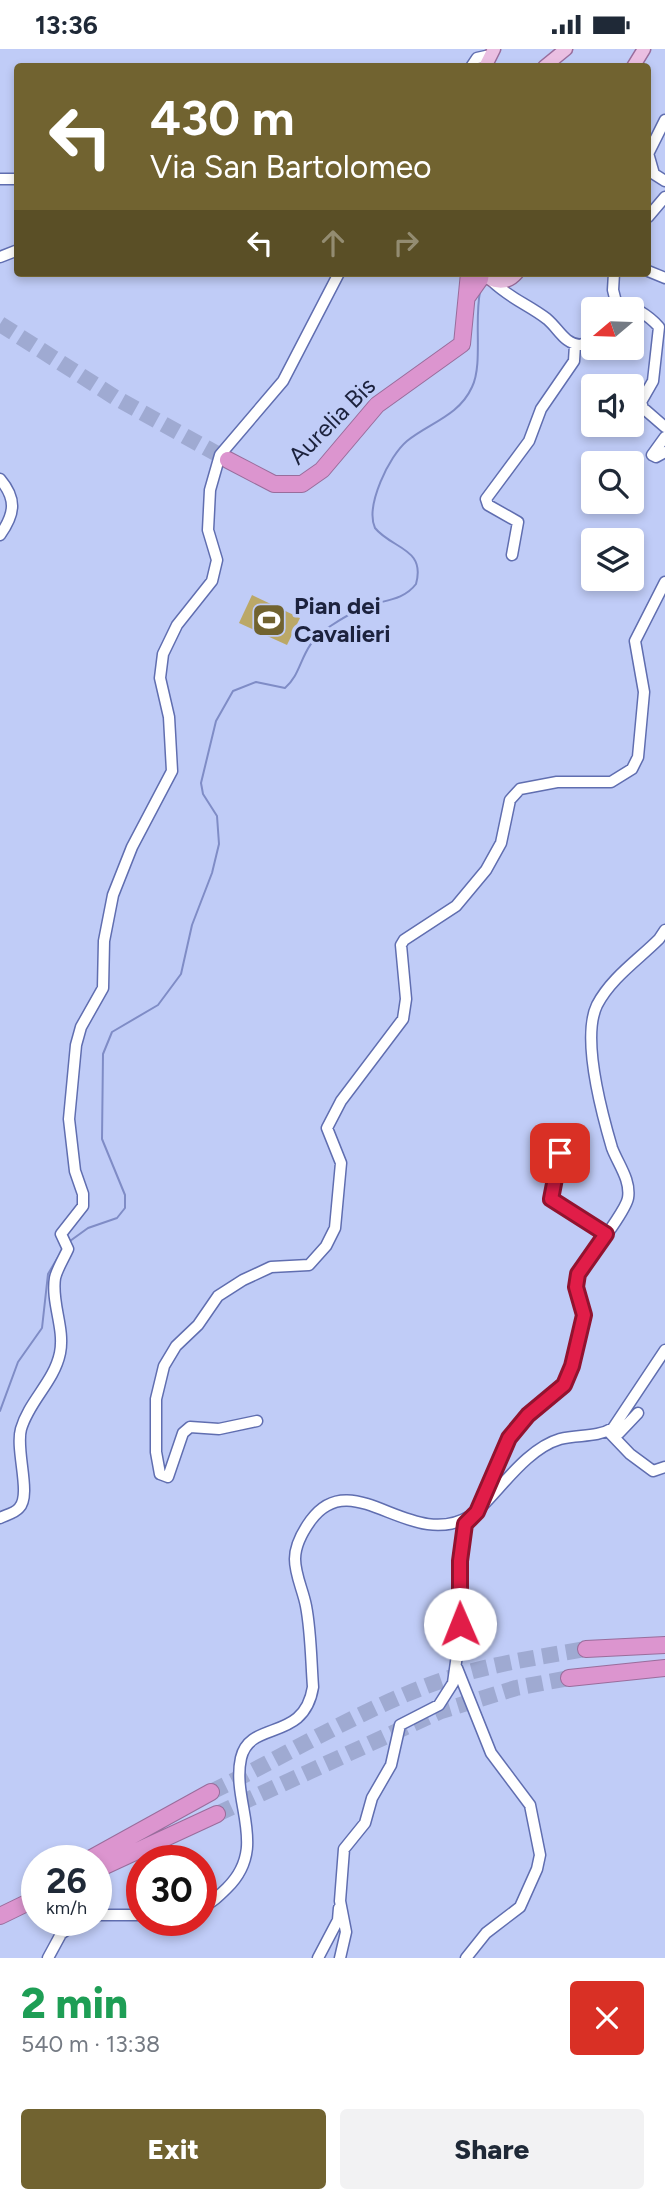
<!DOCTYPE html>
<meta charset="utf-8">
<style>
body{margin:0;font-family:Figtree,sans-serif;background:#f2f2f3;color:#1f2937;height:100vh;display:flex;flex-direction:column;font-size:26px;white-space:nowrap}
*{box-sizing:border-box;margin:0}
p{font-size:23px;color:#747a83}
.icon{flex:none;width:38px;height:38px;fill:none;stroke:currentColor;stroke-width:2;stroke-linecap:round;stroke-linejoin:round}
.map{position:relative;height:1909px;overflow:hidden}
.side{display:flex;flex-direction:column;background:#fff;flex:1}
.side>*{flex:none}
.guide{position:absolute;left:14px;top:14px;width:637px;height:214px;border-radius:7px;box-shadow:0 4px 10px #0003;background:#716330;color:#fff;overflow:hidden}
.needle{width:46px;rotate:251deg}
.tools{position:absolute;left:581px;top:248px;display:grid;gap:14px}
.tools a{display:grid;place-items:center;width:63px;height:63px;border-radius:7px;background:#fff;box-shadow:0 4px 10px #0003;font-size:35px}
.speed{position:absolute;left:21px;top:1796px;display:flex;gap:14px;font-size:35px;font-weight:700;text-align:center}
.speed>*{display:grid;place-content:center;width:91px;height:91px;border-radius:50%;background:#fff;box-shadow:0 4px 10px #0003;line-height:1}
.speed small{font-size:18px;font-weight:400}
.speed .limit{border:10px solid #d22;background:#fff;color:#111}
.pin{position:absolute;display:grid;place-items:center;width:60px;height:60px;color:#fff;margin:-30px;border-radius:14px;box-shadow:0 4px 10px #0006}
.me{position:absolute;width:77px;margin:-38px;rotate:359deg;stroke-linejoin:round;filter:drop-shadow(0 0 5px #0008)}
.turn{display:flex;align-items:center;gap:24px;height:147px;padding:0 21px;font-size:32px}
.turn .icon{width:91px;height:91px;stroke-width:2.5}
.turn b{display:block;font-size:49px;line-height:60px}
.lanes{display:flex;align-items:center;height:66px;padding:0 21px;background:#0003;justify-content:center;gap:35px;direction:ltr}
.lanes .off{opacity:.35}
.round{display:grid;place-items:center;flex:none;width:74px;height:74px;border-radius:7px;background:#f2f2f3}
.headline{display:flex;align-items:center;justify-content:space-between;height:119px;padding:0 21px}
h1{font-size:42px;font-weight:800;line-height:52px;color:#1e9e55}
.primary-button{display:flex;gap:14px;margin-top:auto;padding:14px 21px}
.primary-button a{flex:1;height:80px;border-radius:7px;background:#716330;color:#fff;font-size:28px;font-weight:800;line-height:80px;text-align:center}
.primary-button a+a{background:#f2f2f3;color:#1f2937}
.status{display:flex;justify-content:space-between;align-items:center;height:49px;padding:0 35px;background:#fff;direction:ltr}
.status svg{height:19px;fill:currentColor}
.map>svg:first-child{display:block}
.green{fill:#bba867}
.lines{fill:none;stroke-linecap:round;stroke-linejoin:round}
.stream{stroke:#7f8cc6;stroke-width:2}
.highway-tunnel{stroke:#9faad2;stroke-width:16;stroke-dasharray:16 8;stroke-linecap:butt}
.minor-casing{stroke:#606eb0;stroke-width:13}
.major-casing{stroke:#996d9c;stroke-width:15}
.highway-casing{stroke:#996d9c;stroke-width:18}
.minor{stroke:#fff;stroke-width:10}
.major{stroke:#eabfe2;stroke-width:12}
.highway{stroke:#dc95cf;stroke-width:16}
.route-casing{stroke:#92132f;stroke-width:18}
.route{stroke:#e11d48;stroke-width:12}
.labels{text-anchor:middle;stroke-width:7;stroke-linejoin:round;paint-order:stroke}
.street-label{font-size:24px;fill:#1c223d;stroke:#c0ccf7}
.poi-label{font-size:24px;font-weight:bold;fill:#1c223d;stroke:#c0ccf7;text-anchor:start}
</style>
<div class="status"><b>13:36</b><svg viewBox="0 0 49 12"><path d="M0 12V9h3v3zM5 12V6h3v6zM10 12V3h3v9zM15 12V0h3v12zM26 1h20v11H26zM47 4h2v5h-2z"/></svg></div>
<div class="map">
<svg width="665" height="1909" viewBox="0 0 665 1909">
<rect width="100%" height="100%" fill="#c0ccf7"/>
<path class="green" d="M252,546L300,569L287,596L239,574Z"/>
<g class="lines">
<path class="stream" d="M70,1192L88,1179L117,1169L125,1159V1146L102,1090L103,1005L112,983L158,956L181,925L192,876L212,824L219,795L217,767L203,745L201,734L216,672L233,642L256,633L285,639C304,623 299,597 329,578C341,570 354,562 367,557C385,551 404,551 416,535C426,499 392,500 375,479C365,457 389,407 407,392C429,374 459,367 472,338C483,316 474,272 480,243
M0,1362L18,1313L42,1279L48,1225L64,1198"/>
<path class="highway-tunnel" d="M0,275L116,349L228,411
M211,1743C285,1707 368,1656 446,1630C491,1615 539,1608 586,1600
M217,1765L441,1662L516,1639L569,1629"/>
<g class="minor-casing">
<path id="minor" d="M471,18L477,9L486,7
M648,104L654,125L665,132
M648,105L665,71
M0,130H18
M648,168L665,148
M0,208L18,201
M648,222L665,229
M614,224L613,241L617,257
M492,232C509,249 529,256 547,270C559,280 564,295 581,296L593,289
M617,257C632,254 650,268 659,278L653,332L641,353L643,359L665,378
M665,388L652,406L656,408L665,403
M0,430C17,450 15,465 0,486
M512,506L518,473L488,456L486,450L529,392L541,360L574,312L575,296
M560,1104L551,1150L605,1185
M257,1372L219,1380L190,1378L183,1384L168,1428L160,1425L156,1403V1350L164,1317L176,1297L198,1276L218,1247L243,1231L271,1218L309,1216L326,1197L335,1179L341,1114L327,1079L341,1052L403,970L406,950L401,896L404,891L456,857L486,821L501,794L510,751L520,740L557,733H611L632,720L638,708L644,643L635,592L665,533
M608,1382L630,1405L653,1422L665,1418
M619,1384L638,1364
M482,1457C504,1435 529,1399 560,1390C579,1385 596,1389 613,1379L665,1301
M0,1469C6,1466 15,1464 19,1459C32,1446 15,1401 21,1380C29,1352 54,1333 60,1304C65,1279 51,1254 55,1229C57,1220 64,1209 68,1200L61,1185L83,1157V1145L75,1122L69,1070L76,996L81,978L103,939L104,892L113,846L132,798L172,722L169,668L160,629L163,605L177,576L212,532L217,511L208,481L210,441L220,406L283,332L339,224
M457,1619L491,1704L530,1756L540,1806L537,1820L520,1858L486,1884L466,1909
M201,1858C211,1855 220,1846 227,1839C269,1798 231,1754 241,1709C250,1670 304,1694 313,1638C311,1611 311,1583 306,1557C303,1541 295,1526 295,1510C295,1495 303,1482 311,1471C353,1414 410,1503 470,1467
M96,1866H142
M48,1909L61,1885L80,1871
M318,1909L338,1871L339,1859
M340,1909L346,1883L340,1852L344,1800L365,1774L372,1749L391,1716L400,1676L439,1656L453,1634L460,1585V1512L465,1476L477,1463L509,1389L528,1366L563,1336L572,1317L584,1266L576,1238L578,1225C588,1211 626,1162 628,1149C631,1131 618,1115 612,1099C602,1065 581,989 597,956C611,929 638,911 659,890L665,881"/>
</g>
<g class="major-casing">
<path id="major" d="M485,18L494,0
M544,18L566,0
M633,18L644,0
M481,224C493,234 506,237 517,224"/>
</g>
<g class="highway-casing">
<path id="highway" d="M468,247L480,230L481,224
M228,411L274,435H302L322,421L377,356L462,295L469,224
M586,1600L665,1596
M569,1629L665,1619
M88,1811L211,1743
M96,1821L217,1765
M0,1867L37,1849"/>
</g>
<use href="#minor" class="minor"/>
<use href="#major" class="major"/>
<use href="#highway" class="highway"/>
</g>
<g class="lines">
<g class="route-casing">
<path id="route" d="M460,1575V1512L465,1475L477,1463L509,1389L528,1366L564,1336L572,1317L584,1266L576,1238L578,1225L606,1185L551,1150L560,1104"/>
</g>
<use href="#route" class="route"/>
</g>
<defs>
<g id="stadium-square" transform="scale(1.75)"><rect x="-9" y="-9" width="18" height="18" rx="4" fill="#716330" stroke="#c0ccf7"/><path d="M0-5a6.5 5 0 1 0 0 10a6.5 5 0 1 0 0-10ZM-3.5-1.8h7v3.6h-7Z" fill="#fff"/></g>
</defs>
<g fill-rule="evenodd">
<use href="#stadium-square" x="269" y="571"/>
</g>
<g class="labels">
<g class="street-label">
<text transform="translate(332 372) rotate(-45)" y="8">Aurelia Bis</text>
</g>
<g class="poi-label">
<text x="294" y="565">Pian dei<tspan x="294" dy="28">Cavalieri</tspan></text>
</g>
</g>
</svg>
<div class="tools">
<a><svg class="needle" viewBox="-14 -14 28 28"><path d="M0-13l5 13h-10z" fill="#e53935"/><path d="M0 13l5-13h-10z" fill="#747a83"/></svg></a>
<a><svg class="icon" aria-label="sound" viewBox="0 0 24 24"><path d="M4 9h4l5-4v14l-5-4H4zM17 9q2 3 0 6"/></svg></a>
<a><svg class="icon" aria-label="search" viewBox="0 0 24 24"><circle cx="10" cy="10" r="6"/><path d="M15 15l6 6"/></svg></a>
<a><svg class="icon" aria-label="layers" viewBox="0 0 24 24"><path d="M12 4l9 5-9 5-9-5zM3 14l9 5 9-5"/></svg></a>
</div>
<div class="speed"><div>26<small>km/h</small></div><div class="limit">30</div></div>
<div class="pin" style="left:560px;top:1104px;background:#d93025"><svg class="icon" aria-label="arrive" viewBox="0 0 24 24"><path d="M6 21V4h12l-3 4 3 4H6"/></svg></div>
<svg class="me" style="left:460px;top:1575px" viewBox="-20 -20 40 40"><circle r="19" fill="#fff"/><path d="M0-13L10 11 0 6-10 11z" fill="#e11d48"/></svg>
<div class="guide">
<div class="turn"><svg class="icon" aria-label="left" viewBox="0 0 24 24"><path d="M17 20v-9H6M10 6l-5 5 5 5"/></svg><div><b>430 m</b>Via San Bartolomeo</div></div>
<div class="lanes"><svg class="icon" aria-label="left" viewBox="0 0 24 24"><path d="M17 20v-9H6M10 6l-5 5 5 5"/></svg><svg class="icon off" aria-label="ahead" viewBox="0 0 24 24"><path d="M12 20V5M6 11l6-6 6 6"/></svg><svg class="icon off" aria-label="right" viewBox="0 0 24 24"><path d="M7 20v-9h11M14 6l5 5-5 5"/></svg></div>
</div>
</div>
<section class="side">
<div class="headline"><div><h1>2 min</h1><p>540 m · 13:38</p></div><a class="round" style="background:#d93025;color:#fff"><svg class="icon" aria-label="close" viewBox="0 0 24 24"><path d="M6 6l12 12M18 6L6 18"/></svg></a></div>
<div class="primary-button"><a>Exit</a><a>Share</a></div>
</section>
